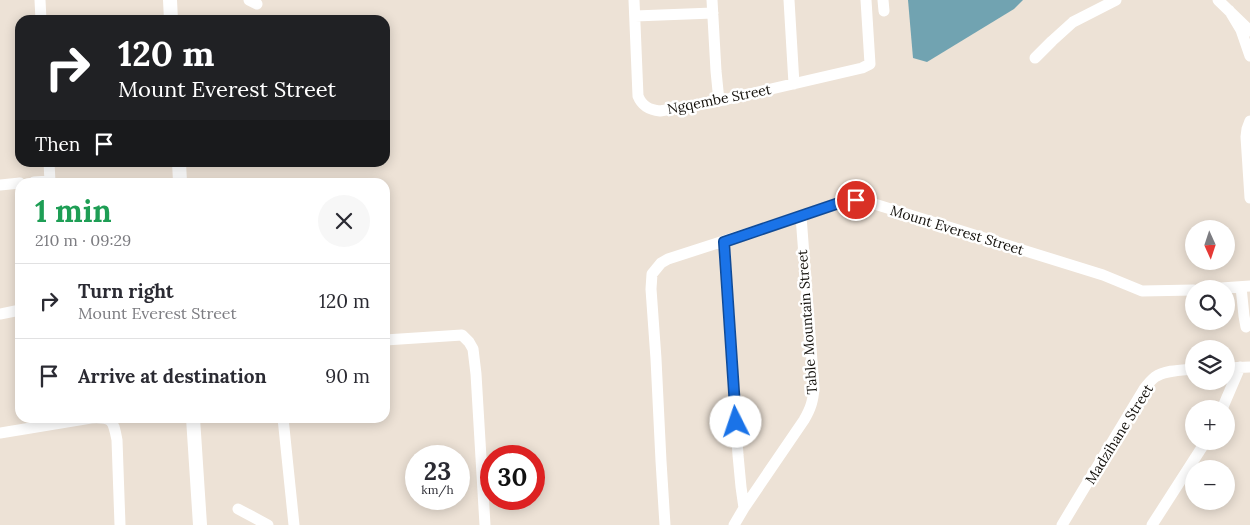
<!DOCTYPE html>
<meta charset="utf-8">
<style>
body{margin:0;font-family:Lora,serif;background:#f7f7f7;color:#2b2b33;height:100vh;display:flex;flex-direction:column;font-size:19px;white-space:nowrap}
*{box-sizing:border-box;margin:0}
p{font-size:16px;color:#7c7c81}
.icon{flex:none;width:28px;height:28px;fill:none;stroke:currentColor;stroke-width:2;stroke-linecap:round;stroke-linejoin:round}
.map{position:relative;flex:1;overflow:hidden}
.panel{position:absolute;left:15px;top:178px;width:375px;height:245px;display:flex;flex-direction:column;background:#fff;border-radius:15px;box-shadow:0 2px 12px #0003}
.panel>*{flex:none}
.top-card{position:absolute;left:15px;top:15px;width:375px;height:152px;border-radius:15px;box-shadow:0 2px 12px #0003;background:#202124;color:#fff;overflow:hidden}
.needle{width:32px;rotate:177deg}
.tools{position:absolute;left:1185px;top:220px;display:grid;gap:10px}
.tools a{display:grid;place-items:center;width:50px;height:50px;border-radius:50%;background:#fff;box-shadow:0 2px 12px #0003;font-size:25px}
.speed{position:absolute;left:405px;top:445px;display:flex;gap:10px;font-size:25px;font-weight:700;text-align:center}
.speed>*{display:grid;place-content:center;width:65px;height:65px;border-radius:50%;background:#fff;box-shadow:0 2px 12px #0003;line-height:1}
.speed small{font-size:12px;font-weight:400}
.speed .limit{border:8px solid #d22;background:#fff;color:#111}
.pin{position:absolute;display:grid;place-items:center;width:42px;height:42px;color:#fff;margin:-21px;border:2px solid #fff;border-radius:50%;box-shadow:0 1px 5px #0007}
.me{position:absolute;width:55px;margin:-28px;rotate:356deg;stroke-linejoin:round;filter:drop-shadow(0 0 4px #0008)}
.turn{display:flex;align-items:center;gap:18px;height:105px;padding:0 20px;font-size:22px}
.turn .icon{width:65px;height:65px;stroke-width:2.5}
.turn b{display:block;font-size:35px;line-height:42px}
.then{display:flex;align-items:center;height:48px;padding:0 20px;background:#0003;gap:10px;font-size:19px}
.round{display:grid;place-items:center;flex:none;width:52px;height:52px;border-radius:26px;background:#f7f7f7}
.summary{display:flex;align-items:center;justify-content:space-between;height:85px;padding:0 20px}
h1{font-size:30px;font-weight:800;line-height:38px;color:#1e9e55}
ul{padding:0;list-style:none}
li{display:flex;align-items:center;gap:15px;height:75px;padding:0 20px;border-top:1px solid #e1e1e2}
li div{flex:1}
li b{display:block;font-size:19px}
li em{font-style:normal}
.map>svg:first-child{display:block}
.water{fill:#71a3b1}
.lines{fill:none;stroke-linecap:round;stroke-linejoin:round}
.minor{stroke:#fff;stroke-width:11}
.tertiary{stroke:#fff;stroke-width:14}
.route-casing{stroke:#114b97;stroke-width:12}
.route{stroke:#1a73e8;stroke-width:9}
.labels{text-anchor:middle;stroke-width:5;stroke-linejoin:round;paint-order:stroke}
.street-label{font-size:14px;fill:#13100b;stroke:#fff}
</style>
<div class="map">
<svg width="1250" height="525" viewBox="0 0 1250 525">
<rect width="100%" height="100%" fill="#ede2d6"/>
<path class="water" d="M908,0H1023L1014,9L927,62L913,58Z"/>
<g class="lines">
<path class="minor" d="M40,0L41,20
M249,0L257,4
M634,0L638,96C642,106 649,110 660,111L719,101L862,68L870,64L866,0
M712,0L716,71L719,101
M789,0L794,84
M883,0L884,11
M1218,0L1250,31
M1229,10L1241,30L1250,56
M635,16L713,13
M1035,58L1052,41L1073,22L1116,0
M1250,121L1247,129L1246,137L1250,198
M49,162L50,182
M34,182L50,181
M0,185L20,183
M724,241L738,455L741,487L744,508
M1241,287L1244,316L1246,327
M1207,289L1250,286
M0,314L20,310
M385,340L462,335L469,342L473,349L476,374L485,525
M1226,368L1250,367
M1222,409L1240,367
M283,418L294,525
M0,433L91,418C113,417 113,420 117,440L120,525
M238,509L268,525
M665,525L661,461L656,359L651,289L652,274L661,263L668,259L801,216L839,203L856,200L868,202L1103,275L1142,291L1194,290
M734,525L744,508L804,420C811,408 813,401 814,388L801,216
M1062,525L1144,389C1147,385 1150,381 1155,377C1165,370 1182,370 1194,369
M1152,525L1206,441"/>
<path class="tertiary" d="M170,0L171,20
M179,162L180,182
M193,418L200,525"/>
</g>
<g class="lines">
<g class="route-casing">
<path id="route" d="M736,422L724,242L839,203L856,200"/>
</g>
<use href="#route" class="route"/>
</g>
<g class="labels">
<g class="street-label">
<text transform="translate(719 99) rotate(-11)" y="5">Ngqembe Street</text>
<text transform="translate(957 230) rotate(17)" y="5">Mount Everest Street</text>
<text transform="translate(807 322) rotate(-94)" y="5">Table Mountain Street</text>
<text transform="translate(1119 434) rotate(-58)" y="5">Madzihane Street</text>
</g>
</g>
</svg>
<div class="tools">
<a><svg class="needle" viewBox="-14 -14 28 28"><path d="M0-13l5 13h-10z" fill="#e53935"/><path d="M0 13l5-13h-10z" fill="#7c7c81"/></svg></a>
<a><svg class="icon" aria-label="search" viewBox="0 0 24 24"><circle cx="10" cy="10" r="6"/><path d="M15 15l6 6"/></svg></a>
<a><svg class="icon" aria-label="layers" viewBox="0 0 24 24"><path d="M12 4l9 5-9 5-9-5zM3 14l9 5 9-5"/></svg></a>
<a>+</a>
<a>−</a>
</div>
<div class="speed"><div>23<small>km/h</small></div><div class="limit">30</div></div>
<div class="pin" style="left:856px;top:200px;background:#d93025"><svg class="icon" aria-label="arrive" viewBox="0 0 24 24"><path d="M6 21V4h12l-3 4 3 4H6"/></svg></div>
<svg class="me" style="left:736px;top:422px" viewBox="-20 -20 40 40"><circle r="19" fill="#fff"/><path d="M0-13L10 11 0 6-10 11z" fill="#1a73e8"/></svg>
<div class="top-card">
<div class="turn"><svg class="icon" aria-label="right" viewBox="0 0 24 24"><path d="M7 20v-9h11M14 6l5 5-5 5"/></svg><div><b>120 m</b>Mount Everest Street</div></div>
<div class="then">Then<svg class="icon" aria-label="arrive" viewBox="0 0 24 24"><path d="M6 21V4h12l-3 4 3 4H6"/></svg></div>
</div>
<section class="panel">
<div class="summary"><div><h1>1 min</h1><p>210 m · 09:29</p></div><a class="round"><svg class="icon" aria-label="close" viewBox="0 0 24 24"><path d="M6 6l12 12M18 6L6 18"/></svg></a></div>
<ul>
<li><svg class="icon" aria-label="right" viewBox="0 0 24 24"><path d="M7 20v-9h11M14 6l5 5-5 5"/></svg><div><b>Turn right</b><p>Mount Everest Street</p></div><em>120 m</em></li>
<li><svg class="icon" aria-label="arrive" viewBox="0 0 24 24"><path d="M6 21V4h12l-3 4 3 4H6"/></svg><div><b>Arrive at destination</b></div><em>90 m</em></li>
</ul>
</section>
</div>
